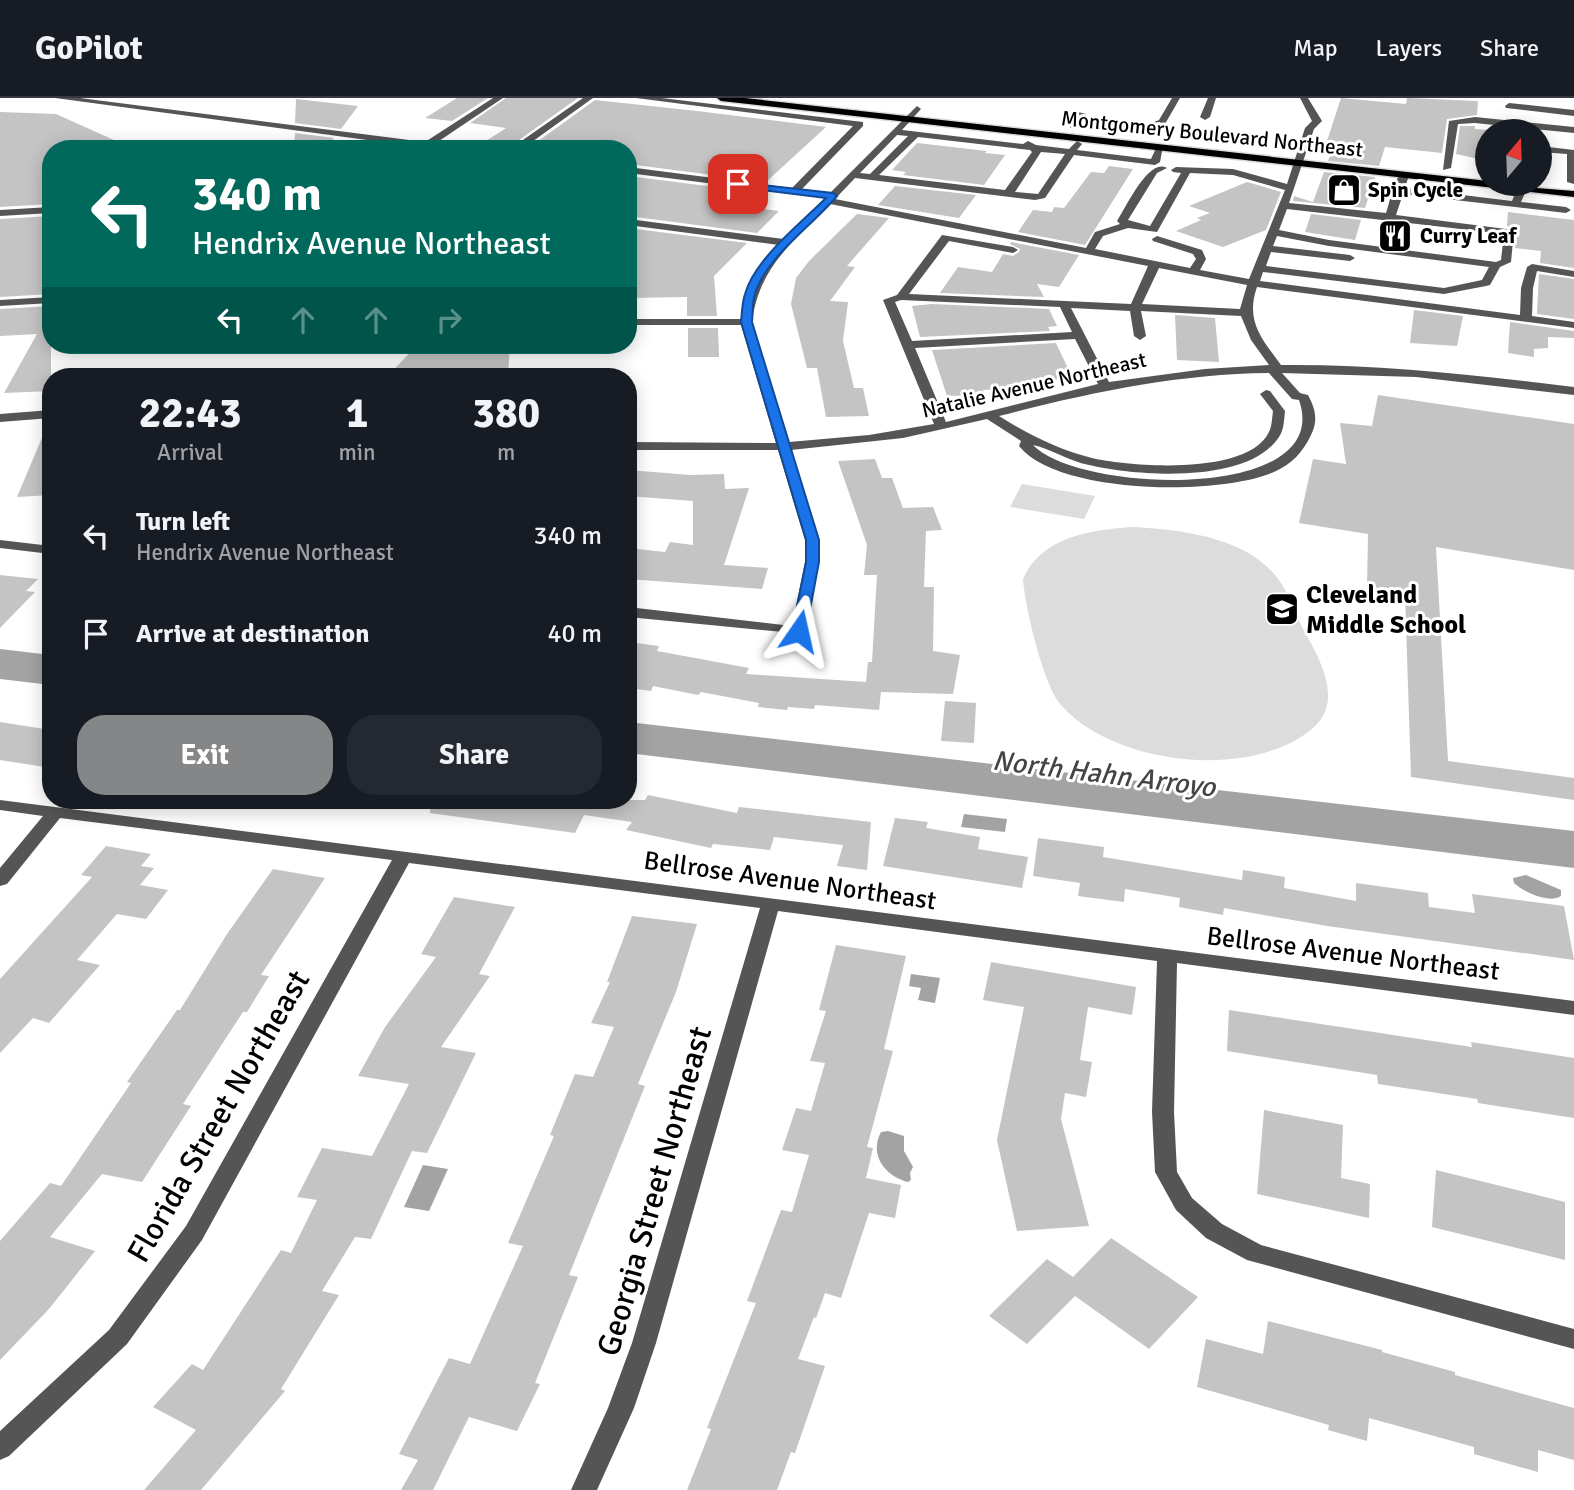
<!DOCTYPE html>
<style>
body{margin:0;font-family:Signika,sans-serif;background:#242831;color:#f1f3f6;height:100vh;display:flex;flex-direction:column;font-size:26px;white-space:nowrap}
*{box-sizing:border-box;margin:0}
p{font-size:23px;color:#9ea1a6}
.icon{flex:none;width:38px;height:38px;fill:none;stroke:currentColor;stroke-width:2;stroke-linecap:round;stroke-linejoin:round}
.map{position:relative;flex:1;overflow:hidden}
.sheet{position:absolute;left:42px;top:270px;width:595px;height:441px;display:flex;flex-direction:column;background:#171b24;border-radius:28px;box-shadow:0 4px 18px #0003}
.sheet>*{flex:none}
.hud{position:absolute;left:42px;top:42px;width:595px;height:214px;border-radius:28px;box-shadow:0 4px 18px #0003;background:#00695c;color:#fff;overflow:hidden}
.needle{width:46px;rotate:19deg}
.controls{position:absolute;left:1475px;top:21px;display:grid;gap:14px}
.controls a{display:grid;place-items:center;width:77px;height:77px;border-radius:50%;background:#171b24;box-shadow:0 4px 18px #0003;font-size:35px}
.pin{position:absolute;display:grid;place-items:center;width:60px;height:60px;color:#fff;margin:-30px;border-radius:14px;box-shadow:0 4px 10px #0006}
.me{position:absolute;width:77px;margin:-38px;rotate:11deg;stroke-linejoin:round;filter:drop-shadow(0 0 5px #0008)}
.turn{display:flex;align-items:center;gap:24px;height:147px;padding:0 35px;font-size:32px}
.turn .icon{width:91px;height:91px;stroke-width:2.5}
.turn b{display:block;font-size:49px;line-height:60px}
.lanes{display:flex;align-items:center;height:66px;padding:0 35px;background:#0003;justify-content:center;gap:35px;direction:ltr}
.lanes .off{opacity:.35}
.eta{display:flex;justify-content:space-evenly;align-items:center;height:119px;text-align:center}
.eta b{font-size:42px;font-weight:700;line-height:49px}
.primary-button{display:flex;gap:14px;margin-top:auto;padding:14px 35px}
.primary-button a{flex:1;height:80px;border-radius:28px;background:#858687;color:#fff;font-size:28px;font-weight:700;line-height:80px;text-align:center}
.primary-button a+a{background:#242831;color:#f1f3f6}
ul{padding:0;list-style:none}
li{display:flex;align-items:center;gap:21px;height:98px;padding:0 35px}
li div{flex:1}
li b{display:block;font-size:26px}
li em{font-style:normal}
header{display:flex;align-items:center;gap:42px;box-sizing:border-box;height:98px;padding:0 35px;background:#171b24;border-bottom:2px solid #363941}
header strong{font-size:33px}
nav{display:flex;gap:38px;margin-inline-start:auto;font-size:24px}
.map>svg:first-child{display:block}
.green{fill:#dcdcdc}
.water{fill:#a3a3a3}
.building{fill:#c4c4c4}
.lines{fill:none;stroke-linecap:round;stroke-linejoin:round}
.major-casing{stroke:#dbdbdb;stroke-width:3}
.minor{fill:#555;fill-rule:evenodd}
.major{fill:#000;fill-rule:evenodd}
.route{fill:#1a73e8;stroke:#114b97;stroke-width:2}
.labels{text-anchor:middle;stroke-width:6;stroke-linejoin:round;paint-order:stroke}
.far-street-label{font-size:21px;fill:#000;stroke:#fff}
.far-poi-label{font-size:21px;font-weight:bold;fill:#000;stroke:#fff;text-anchor:start}
.poi-label{font-size:26px;font-weight:bold;fill:#000;stroke:#fff;text-anchor:start}
.street-label{font-size:26px;fill:#000;stroke:#fff}
.water-label{font-size:28px;font-style:italic;fill:#444;stroke:#fff}
.near-street-label{font-size:32px;fill:#000;stroke:#fff}
</style>
<header>
<strong>GoPilot</strong>
<nav><a>Map</a><a>Layers</a><a>Share</a></nav>
</header>
<div class="map">
<svg width="1574" height="1392" viewBox="0 0 1574 1392">
<rect width="100%" height="100%" fill="#fff"/>
<path class="green" d="M1022,386L1095,398L1084,421L1010,409Z
M1133,429C1182,432 1251,439 1281,485C1288,495 1292,508 1297,519C1308,542 1328,570 1328,597C1329,616 1316,630 1301,639C1237,680 1112,665 1061,607C1043,586 1025,509 1023,481C1042,438 1091,432 1133,429Z"/>
<path class="water" d="M0,551L51,557V587L0,581Z
M628,624L1574,733V770L628,655Z
M964,716L1007,721L1005,734L961,729Z
M1526,777L1561,792V798C1548,806 1524,794 1514,785L1513,780Z
M911,876L940,880L935,905L918,902L921,890L909,888Z
M888,1033L904,1038V1053L913,1069L910,1075L911,1082L908,1084C887,1079 868,1058 881,1034Z
M423,1067L448,1071L429,1113L404,1109Z"/>
<path class="building" d="M457,0H488L452,23L425,20Z
M506,0H578L512,47L486,43L506,30L470,25Z
M1341,0L1406,6L1407,0L1478,3L1477,17L1447,21L1442,55L1385,49L1379,68L1328,63L1336,43H1327Z
M296,1L358,8L341,31L295,25Z
M595,2L697,13L826,29L766,84L628,66V51L530,49Z
M0,14L56,16L134,51H51V106L0,109Z
M1460,28H1475V31L1488,32V63L1456,56Z
M295,35L334,40L327,51H294Z
M917,45L987,53L985,55L1005,57L984,87L903,77L906,74L892,72Z
M1109,68L1133,71L1085,147L1018,134L1033,112L1052,114L1054,109L1064,110L1091,74L1104,75Z
M1324,74L1375,79L1365,110L1293,103L1294,98L1313,104Z
M628,78L755,94L740,108L779,113L757,135L628,118Z
M1247,84L1281,94L1266,132L1223,149L1176,133L1201,122L1197,120L1210,115L1189,108Z
M895,88L976,97L959,120L878,107Z
M1508,114L1574,122V170L1540,165L1541,153L1515,150L1517,132L1507,128Z
M857,116L889,120L847,168L855,169L830,203L848,204L843,243L854,290H863L869,318L826,319L817,270H807L791,206L796,180L809,163Z
M1311,116L1361,122L1355,142L1305,134Z
M51,118V196L0,199V121Z
M628,130L747,145L714,178L717,218H687V199L628,200Z
M1011,144L1079,157L1059,189L1037,186L1044,199L940,195L958,169L992,174L1003,156L1013,158L1019,154L1020,151L1010,146Z
M1539,176L1574,181V221L1537,216Z
M932,206L1049,211L1057,228L1048,229L1050,233L920,239L912,208Z
M51,208V293L4,295L37,236L0,238V211Z
M1414,212L1463,218L1457,248L1410,245Z
M1175,217L1215,220L1219,264L1177,262Z
M1510,224L1574,233V240L1548,239V250L1534,251V259L1508,255Z
M688,230H718L719,259H688Z
M1056,245L1073,281L1027,282L1030,290L983,292L985,297L947,298L932,252Z
M417,247H510L508,278H388Z
M1378,297L1574,326V472L1436,449L1448,663L1574,680V702L1411,679L1405,496L1367,491L1368,436L1299,425L1313,361L1346,366L1340,325L1372,328Z
M49,323L51,397L17,399Z
M875,361L882,380H892L903,410L933,409L942,432L926,433L924,489H934L933,553L960,557L953,596L881,594L879,612L815,607L814,611L788,609L787,612L758,609L759,605L701,594L698,597L653,588L651,593L628,590V544L659,548L657,553L749,570L746,576L866,584L868,564H872L877,477H864L867,447L838,363Z
M628,372L691,377L724,376L725,391L749,390L724,467L768,470L762,491L628,481V450L665,454L670,444L693,447V403L628,398Z
M0,477L38,481L26,493L35,494L0,530Z
M945,603L976,605L974,645L941,643Z
M0,624L51,632V670L0,662Z
M648,697L737,715L739,709L871,724L867,772L837,768L843,747L774,739L770,752L713,746L711,750L626,732L632,724L584,717L575,735L430,715L431,702H645Z
M895,720L928,724L926,730L980,739L978,751L1028,759L1022,790L883,768Z
M1038,740L1104,749L1103,759L1242,782L1243,772L1285,779L1284,790L1356,803V785L1428,795L1429,809L1475,815L1472,796L1564,808L1574,862L1327,828L1224,810L1223,817L1179,809L1180,800L1125,791L1124,804L1078,798L1080,785L1033,778Z
M106,748L151,756L141,768L154,770L140,787L168,792L146,821L117,816L77,862L100,867L49,925L33,920L0,955V881L92,779L81,777Z
M273,771L325,780L261,877L269,878L247,914H243L183,1006L191,1008L142,1084L102,1076L50,1139L95,1153L49,1211L0,1262V1143L50,1085L61,1088L131,985L127,984L177,912H180L227,836Z
M454,799L515,809L479,876L490,878L441,949L476,955L427,1055L412,1053L371,1141L355,1139L322,1193L339,1197L281,1291L285,1293L201,1392H144L196,1332L153,1309L192,1266L203,1272L281,1152L291,1155L317,1102L297,1099L322,1050L372,1058L409,986L358,978L385,929L436,859L421,856Z
M632,818L697,826L676,894L638,986L645,988L569,1177L578,1179L535,1285L540,1286L517,1333L469,1319L433,1392H401L418,1362L399,1356L449,1260L470,1266L523,1148L508,1145L554,1038L550,1037L575,976L593,979L614,929L591,925L610,884H607Z
M836,847L906,858L884,951L893,953L867,1049L873,1050L866,1080L901,1087L895,1120L869,1115L841,1200L825,1195L816,1220L814,1219L798,1261L825,1268L795,1355L791,1354L777,1392H687L711,1331L707,1330L756,1205L747,1203L781,1112L792,1114L809,1057L782,1052L796,1010L811,1013L825,965L810,963L826,913L819,912Z
M991,864L1136,889L1132,917L1088,909L1080,962L1092,964L1086,999L1065,995L1061,1021L1089,1128L1017,1133L997,1042L1024,909L983,902Z
M1229,912L1472,949L1471,944L1574,960V1020L1478,1005L1477,1001L1378,986L1377,977L1227,953Z
M1264,1012L1343,1027L1341,1080L1370,1086L1369,1120L1257,1096Z
M1436,1072L1565,1104V1162L1432,1129Z
M1111,1140L1198,1199L1149,1251L1075,1198L1027,1246L989,1218L1047,1161L1073,1179Z
M1268,1223L1382,1252V1254L1455,1274V1277L1574,1310V1362L1538,1352V1374L1474,1356V1349L1369,1320L1367,1343L1328,1332L1329,1327L1197,1289L1206,1241L1263,1256Z"/>
<g class="lines">
<g class="major-casing">
<path id="major" d="M717,0H745L1488,83V86L1574,93V99L721,3Z"/>
</g>
<path class="minor" d="M55,0H80L425,44L493,0H503L436,45L463,51H434Z
M583,0H593L522,51H510Z
M636,0H662L863,24V28L802,91L830,95L917,8L921,11L902,32L1023,46L1028,43L1036,47L1069,51L1077,43L1082,46L1077,52L1151,61L1157,48H1163L1160,64L1155,67L1074,57L1045,100L1035,102L855,80L835,101L1086,150L1095,134L1120,126L1117,123C1126,109 1149,59 1167,70L1157,75L1128,122L1150,128L1181,75L1173,74L1171,72L1176,69L1233,71L1287,86L1305,30L1312,23L1300,0H1308L1322,23L1314,31L1289,105L1386,115C1391,102 1392,81 1404,74L1409,77L1405,90L1512,103L1519,86H1529L1521,104L1566,109L1571,112L1566,115L1403,96L1396,117L1514,132L1511,164L1500,169L1490,187L1486,188L1444,196L1263,174L1260,183L1520,217L1521,190L1527,169L1532,166L1574,173V179L1537,173L1533,190L1532,218L1574,224V230L1257,189C1245,223 1262,241 1281,267C1379,266 1477,277 1574,289V297L1416,279L1282,275L1300,295L1308,297C1316,312 1318,323 1311,337C1303,354 1292,366 1274,374C1221,398 1058,397 1019,348L1021,343L987,321L903,340L791,352L819,442V464L804,536L628,519V509L792,528L805,464V442L778,352H628V344L776,345L741,227H628V221H741C745,191 757,169 779,147L628,127V121L784,141L825,100L628,75V69L792,90L853,28ZM897,37L908,38L870,76L860,75ZM918,39L1030,52L1032,54L1005,92L879,77ZM1041,54L1065,56L1038,96L1015,94ZM1190,75L1233,77L1285,92L1249,181L1200,172L1206,161L1202,152L1157,138L1152,141L1153,143L1193,156L1196,161L1190,170L1095,151L1103,138L1128,130L1157,134ZM830,106L1148,168L1131,206L909,196L949,143L1013,155L1018,152L1013,149L942,137L897,197L883,202L934,326L869,337L789,344L752,224C759,169 793,144 830,106ZM1287,111L1504,136L1501,162L1496,164L1329,142L1279,132ZM1277,138L1329,148L1489,169L1482,182L1444,190L1266,168L1271,154L1350,163L1355,160L1350,157L1273,148ZM1159,170L1247,187L1240,211L1142,206ZM901,202L1060,209L1072,234L912,243L895,204ZM1071,210L1130,213L1134,238L1140,242L1146,238L1141,213L1241,218L1251,242L1269,267L1205,271L1109,284ZM1075,241L1098,286L946,324L915,250ZM1269,275L1292,301L1299,302C1335,405 1077,395 1033,347C1051,351 1069,363 1089,367C1136,378 1248,387 1279,339C1284,332 1284,322 1285,313L1270,293L1266,292L1260,296L1273,313C1272,320 1272,328 1269,334C1248,378 1130,369 1092,360C1059,352 1027,336 999,318C1088,295 1176,276 1269,275Z
M1172,0H1180L1165,26L1131,37V33L1159,22Z
M1208,0H1216L1210,19L1205,22L1200,19Z
M1509,5L1574,12V18L1506,10L1505,8Z
M1078,14L1086,16L1076,30H1070Z
M1475,19L1574,29V35L1475,25L1458,26L1451,70L1443,72L1449,23Z
M1540,48L1574,52V86L1567,84V56L1540,54Z
M51,109V115L0,118V112Z
M51,199V205L0,208V202Z
M51,312V320L0,324V316Z
M0,442L51,448V456L0,450Z
M0,702L1574,903V917L1177,865L1174,1014L1177,1074L1192,1100L1222,1126L1261,1147L1574,1231V1251L1247,1162L1206,1140L1176,1112L1155,1074L1152,1014L1157,863L778,813L656,1245L634,1310L597,1392H571L608,1310L632,1245L760,810L409,765L202,1142L127,1246L9,1358L0,1362V1333L109,1232L186,1128L392,762L60,720L7,786L0,788V770L43,718L0,712Z"/>
<use href="#major" class="major"/>
</g>
<path class="route" d="M735,84L833,95L837,98C812,128 766,159 755,196C752,205 753,215 752,224L819,442V464L806,533L799,537L792,533L806,464V442L741,224C742,215 742,205 745,196C755,161 800,126 826,100L738,89L735,88Z"/>
<defs>
<g id="shop-square" transform="scale(1.75)"><rect x="-9" y="-9" width="18" height="18" rx="4" fill="#000" stroke="#fff"/><path d="M-5-2.5h2.3a2.7 3.5 0 0 1 5.4 0H5L5.5 6h-11ZM-1.5-2.5h3a1.5 2.3 0 0 0-3 0Z" fill="#fff"/></g>
<g id="restaurant-square" transform="scale(1.75)"><rect x="-9" y="-9" width="18" height="18" rx="4" fill="#000" stroke="#fff"/><path d="M-5-6h1v4h1v-4h1v4h1v-4h1v5L-1.5 .5V6h-2V.5L-5-1ZM5-6V6H3V1.5H1.5Q1.5-4 5-6Z" fill="#fff"/></g>
<g id="school-square" transform="scale(1.75)"><rect x="-9" y="-9" width="18" height="18" rx="4" fill="#000" stroke="#fff"/><path d="M0-5L7-2L0 1L-7-2ZM-4 1L0 2.5L4 1V4Q0 6-4 4Z" fill="#fff"/></g>
</defs>
<g fill-rule="evenodd">
<use href="#shop-square" x="1344" y="92"/>
<use href="#restaurant-square" x="1395" y="138"/>
<use href="#school-square" x="1282" y="511"/>
</g>
<g class="labels">
<g class="far-street-label">
<text transform="translate(1212 36) rotate(6)" y="7">Montgomery Boulevard Northeast</text>
<text transform="translate(1034 287) rotate(-13)" y="7">Natalie Avenue Northeast</text>
</g>
<g class="far-poi-label">
<text x="1368" y="99">Spin Cycle</text>
<text x="1420" y="145">Curry Leaf</text>
</g>
<g class="poi-label">
<text x="1306" y="505">Cleveland<tspan x="1306" dy="30">Middle School</tspan></text>
</g>
<g class="street-label">
<text transform="translate(790 782) rotate(8)" y="9">Bellrose Avenue Northeast</text>
<text transform="translate(1353 855) rotate(7)" y="9">Bellrose Avenue Northeast</text>
</g>
<g class="water-label">
<text transform="translate(1104 675) rotate(7)" y="10">North Hahn Arroyo</text>
</g>
<g class="near-street-label">
<text transform="translate(218 1018) rotate(-60)" y="11">Florida Street Northeast</text>
<text transform="translate(654 1093) rotate(-74)" y="11">Georgia Street Northeast</text>
</g>
</g>
</svg>
<div class="controls">
<a><svg class="needle" viewBox="-14 -14 28 28"><path d="M0-13l5 13h-10z" fill="#e53935"/><path d="M0 13l5-13h-10z" fill="#9ea1a6"/></svg></a>
</div>
<div class="pin" style="left:738px;top:86px;background:#d93025"><svg class="icon" aria-label="arrive" viewBox="0 0 24 24"><path d="M6 21V4h12l-3 4 3 4H6"/></svg></div>
<svg class="me" style="left:799px;top:533px" viewBox="-20 -20 40 40"><path d="M0-17L14 15 0 8-14 15z" fill="#1a73e8" stroke="#fff" stroke-width="4"/></svg>
<div class="hud">
<div class="turn"><svg class="icon" aria-label="left" viewBox="0 0 24 24"><path d="M17 20v-9H6M10 6l-5 5 5 5"/></svg><div><b>340 m</b>Hendrix Avenue Northeast</div></div>
<div class="lanes"><svg class="icon" aria-label="left" viewBox="0 0 24 24"><path d="M17 20v-9H6M10 6l-5 5 5 5"/></svg><svg class="icon off" aria-label="ahead" viewBox="0 0 24 24"><path d="M12 20V5M6 11l6-6 6 6"/></svg><svg class="icon off" aria-label="ahead" viewBox="0 0 24 24"><path d="M12 20V5M6 11l6-6 6 6"/></svg><svg class="icon off" aria-label="right" viewBox="0 0 24 24"><path d="M7 20v-9h11M14 6l5 5-5 5"/></svg></div>
</div>
<section class="sheet">
<div class="eta">
<div><b>22:43</b><p>Arrival</p></div>
<div><b>1</b><p>min</p></div>
<div><b>380</b><p>m</p></div>
</div>
<ul>
<li><svg class="icon" aria-label="left" viewBox="0 0 24 24"><path d="M17 20v-9H6M10 6l-5 5 5 5"/></svg><div><b>Turn left</b><p>Hendrix Avenue Northeast</p></div><em>340 m</em></li>
<li><svg class="icon" aria-label="arrive" viewBox="0 0 24 24"><path d="M6 21V4h12l-3 4 3 4H6"/></svg><div><b>Arrive at destination</b></div><em>40 m</em></li>
</ul>
<div class="primary-button"><a>Exit</a><a>Share</a></div>
</section>
</div>
